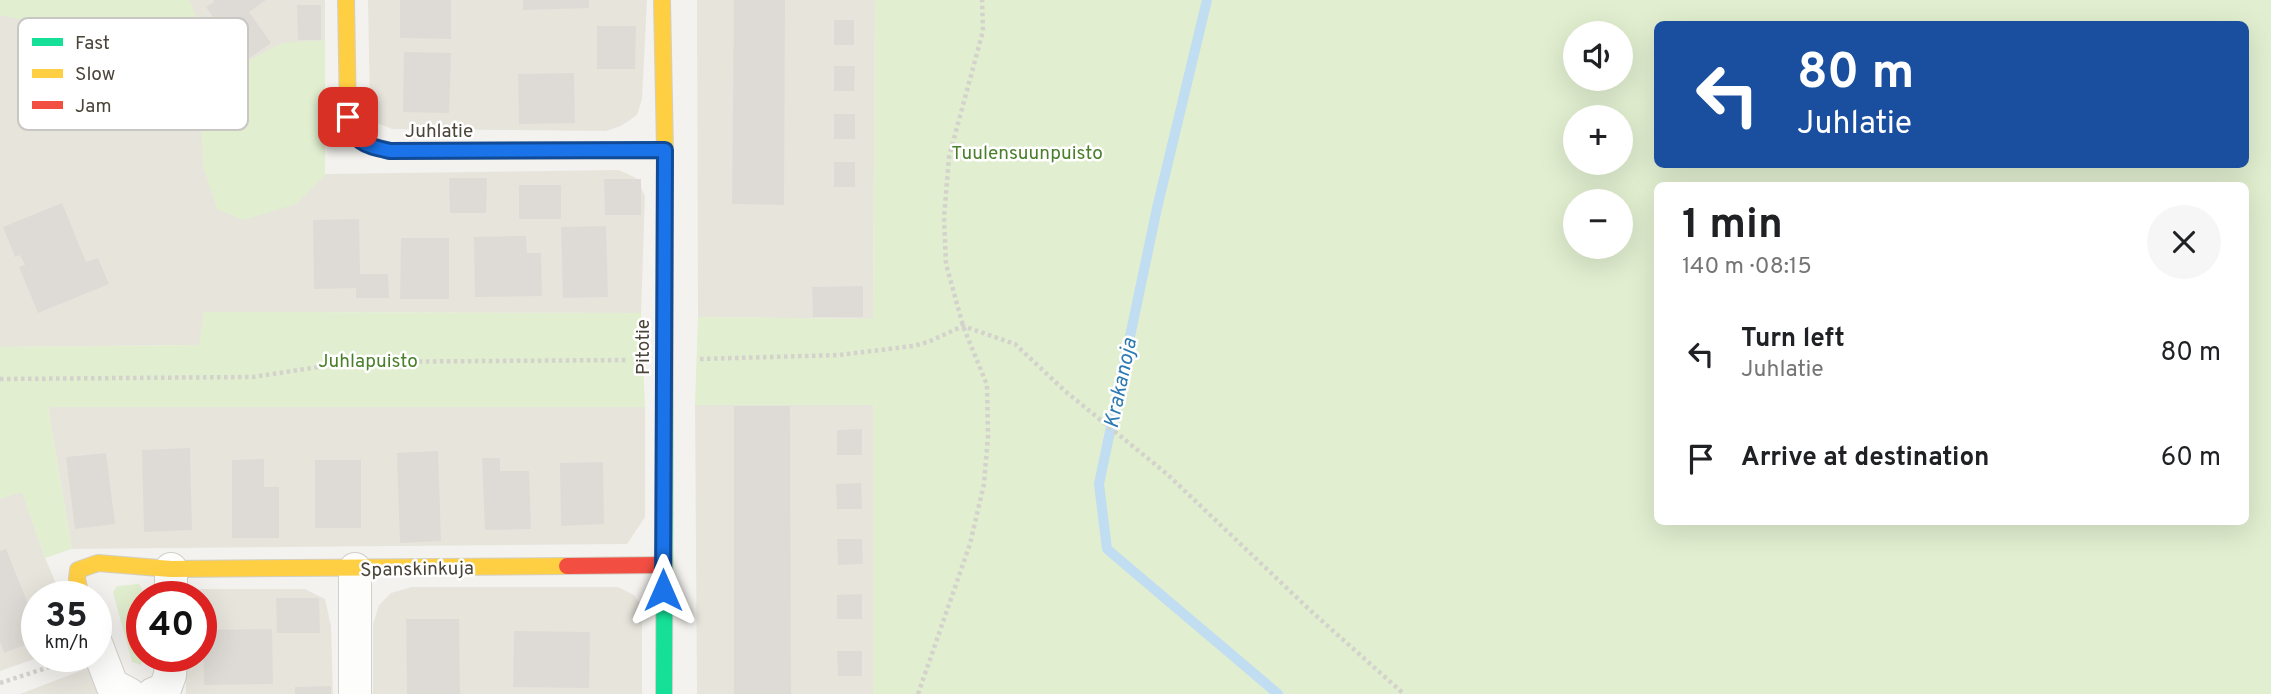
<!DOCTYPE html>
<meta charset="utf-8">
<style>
body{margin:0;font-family:Overpass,sans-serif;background:#f6f6f6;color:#202124;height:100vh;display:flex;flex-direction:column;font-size:26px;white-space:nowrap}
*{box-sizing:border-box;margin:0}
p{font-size:23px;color:#757577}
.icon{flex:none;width:38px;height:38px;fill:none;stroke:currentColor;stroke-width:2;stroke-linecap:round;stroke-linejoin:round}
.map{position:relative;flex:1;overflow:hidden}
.sheet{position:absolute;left:1654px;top:182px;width:595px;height:343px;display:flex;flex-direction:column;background:#fff;border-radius:10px;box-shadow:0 7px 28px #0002}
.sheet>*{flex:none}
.guide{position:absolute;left:1654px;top:21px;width:595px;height:147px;border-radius:10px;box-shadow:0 7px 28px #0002;background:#1a4fa0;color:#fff;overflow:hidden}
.controls{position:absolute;left:1563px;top:21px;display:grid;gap:14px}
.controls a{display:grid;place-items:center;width:70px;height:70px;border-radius:50%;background:#fff;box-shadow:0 7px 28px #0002;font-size:35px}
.speed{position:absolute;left:21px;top:581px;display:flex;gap:14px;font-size:35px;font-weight:700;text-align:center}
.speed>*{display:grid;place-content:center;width:91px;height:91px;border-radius:50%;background:#fff;box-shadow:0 7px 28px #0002;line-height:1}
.speed small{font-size:18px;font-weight:400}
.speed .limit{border:10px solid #d22;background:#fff;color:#111}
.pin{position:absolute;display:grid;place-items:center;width:60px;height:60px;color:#fff;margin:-30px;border-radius:14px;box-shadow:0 4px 10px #0006}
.me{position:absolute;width:77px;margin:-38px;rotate:0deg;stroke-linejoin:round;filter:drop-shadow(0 0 5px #0008)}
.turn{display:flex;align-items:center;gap:24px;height:147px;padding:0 28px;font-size:32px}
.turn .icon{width:91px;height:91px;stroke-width:2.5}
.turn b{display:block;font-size:49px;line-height:60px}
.round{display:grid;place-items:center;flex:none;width:74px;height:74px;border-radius:37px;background:#f6f6f6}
.overview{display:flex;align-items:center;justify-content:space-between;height:119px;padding:0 28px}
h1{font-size:42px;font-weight:700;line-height:52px}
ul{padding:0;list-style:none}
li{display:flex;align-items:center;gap:21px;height:105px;padding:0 28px}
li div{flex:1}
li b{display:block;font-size:26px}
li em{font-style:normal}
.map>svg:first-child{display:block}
.residential{fill:#e7e4dc}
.green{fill:#e1eecf;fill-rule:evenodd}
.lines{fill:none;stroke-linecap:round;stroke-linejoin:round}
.stream{stroke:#c0ddf1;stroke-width:10}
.building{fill:#dedbd6}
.street-casing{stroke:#d2d0cb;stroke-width:34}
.fast-casing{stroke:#d3cfc5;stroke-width:18}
.slow-casing{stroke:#d3cfc5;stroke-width:18}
.jam-casing{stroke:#d3cfc5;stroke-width:18}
.path{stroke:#d3d2cc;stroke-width:4.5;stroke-dasharray:3.5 3.5;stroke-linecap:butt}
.street{stroke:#fdfdfc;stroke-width:32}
.fast{stroke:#16e098;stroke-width:16}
.slow{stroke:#ffcf43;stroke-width:16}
.jam{stroke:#f24e42;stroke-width:16}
.route-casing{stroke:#114b97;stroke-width:18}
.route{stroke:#1a73e8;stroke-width:12}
.labels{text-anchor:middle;stroke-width:5;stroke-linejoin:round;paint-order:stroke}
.street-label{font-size:19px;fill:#4b4439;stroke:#fff}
.park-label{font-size:19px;fill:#4a7f2a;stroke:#fff}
.water-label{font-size:21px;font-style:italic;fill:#2e7ab2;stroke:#fff}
.key{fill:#fff;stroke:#c9c7c4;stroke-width:2}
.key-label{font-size:19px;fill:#4b4439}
</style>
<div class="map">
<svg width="2271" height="694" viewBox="0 0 2271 694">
<rect width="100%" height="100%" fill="#f4f2ee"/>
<path class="residential" d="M0,0H325V174L619,170L636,178L645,196L641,313L204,312L200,345L0,347Z
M368,0H647L642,99L637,115L621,126L606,131L392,129L377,123L370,108Z
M697,0H875L873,319L698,317Z
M874,404L873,694H697L695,405Z
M48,407H645V517L627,544L72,549Z
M22,491L45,558L62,597H37V656H43L0,671V499Z
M412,587H618L634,595L642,607V694H373V624L379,605L391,593Z
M187,589H305L325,599L331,626L333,694H186V656H201V597H187Z
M93,666L102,694H20Z"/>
<path class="green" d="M0,0H189L221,75L282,43L325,40V175L296,204L243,220L217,209L203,166L201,126L169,83L86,39L47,25L0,15Z
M875,0H2271V694H873V405H695L698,317L873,319ZM2245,24V164H1657V24ZM1620,33V79H1575V33ZM1620,117V163H1575V117ZM1657,186H2245V522H1657ZM1620,201V247H1575V201Z
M204,312L641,313L645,407H48L72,549L45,558L22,492L0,499V347L199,345Z
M139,584L142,589L143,660L141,665L132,662L113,592L117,586Z"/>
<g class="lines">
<path class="stream" d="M1207,0L1157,208L1099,484L1107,549L1278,694"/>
</g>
<path class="building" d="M213,0H266L249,12L271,43L244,62L206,7L214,2Z
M400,0H451V39L400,38Z
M523,0H589V8L523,10Z
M734,0H785L784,205L732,204Z
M297,5H321V40H298Z
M834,20H854V45H834Z
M597,26H636L635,69H597Z
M404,52L451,53L449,113L403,112Z
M834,66H855L854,91H834Z
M574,73L575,123L519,124L518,74Z
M834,114H855V139H834Z
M834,162H855V187H834Z
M449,178H487L486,213H450Z
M604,179H641V215H605Z
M519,185H561V219H519Z
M62,203L86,262L98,258L109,284L38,313L19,267L25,265L20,255L15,257L3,227Z
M359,219L360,274H388L389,298H356V288L314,289L313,220Z
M606,226L608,297L563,298L561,227Z
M526,236L527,253H541L542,296L475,297L474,237Z
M401,238H449V299H400Z
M863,286V317H813L812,287Z
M734,406H790L791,694H734Z
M862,429V455H837V430Z
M190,448L192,530L144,532L142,450Z
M438,451L441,541L400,543L397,453Z
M106,453L115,524L75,529L66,457Z
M482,458H500V471H529L531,529L485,530Z
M264,459V487H279V538H232V460Z
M315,460H361V528H315Z
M603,462L604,524L561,526L560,463Z
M861,483L862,509H837L836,484Z
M837,539H862L863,564L838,565Z
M6,549L37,626V640L4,653L0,642V551Z
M862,594V619H837V595Z
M276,598H319L320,633H277Z
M406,619H459L460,694H407Z
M272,629L273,684L204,685L203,630Z
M514,631L590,632L589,688L513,687Z
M837,651H862V676H838Z
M331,686V694H295V687Z"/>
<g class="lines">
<g class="street-casing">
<path id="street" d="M355,569V694
M171,597V569
M96,643L112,685L129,694
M153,694L165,689L170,675L171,656"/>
</g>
<g class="fast-casing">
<path id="fast" d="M664,694L665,359"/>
</g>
<g class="slow-casing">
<path id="slow" d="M346,0L348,117C356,140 367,146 390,151L665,150
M662,0L665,150V359
M81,597L77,579L78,570L98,563L171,569L567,566"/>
</g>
<g class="jam-casing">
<path id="jam" d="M567,566L663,565"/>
</g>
<path class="path" d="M700,359L839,355L913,346L928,342L963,326L1015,344L1065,391L1167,474L1312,612L1404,694
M0,379L253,377L351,362L628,360
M0,683L68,661
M918,694L970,544L984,484L988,436L987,385L963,326L946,264L944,218L949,157L983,31L982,0"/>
<use href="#street" class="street"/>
<use href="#fast" class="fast"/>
<use href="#slow" class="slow"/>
<use href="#jam" class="jam"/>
</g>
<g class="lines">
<g class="route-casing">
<path id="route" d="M348,117C356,144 363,145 390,151L665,150L663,590"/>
</g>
<use href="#route" class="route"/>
</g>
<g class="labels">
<g class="street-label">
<text x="439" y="137">Juhlatie</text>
<text transform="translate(642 347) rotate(-90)" y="7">Pitotie</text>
<text transform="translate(417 568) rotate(-1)" y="7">Spanskinkuja</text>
</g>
<g class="park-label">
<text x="1027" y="159">Tuulensuunpuisto</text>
<text x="368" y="367">Juhlapuisto</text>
</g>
<g class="water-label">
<text transform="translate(1120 383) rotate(-78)" y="7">Krakanoja</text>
</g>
</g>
<rect x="18" y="18" width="230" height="112" rx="10" class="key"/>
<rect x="32" y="38" width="31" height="8" fill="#16e098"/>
<rect x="32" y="69" width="31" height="9" fill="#ffcf43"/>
<rect x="32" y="101" width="31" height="8" fill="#f24e42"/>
<g class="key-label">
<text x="75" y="49">Fast</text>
<text x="75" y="80">Slow</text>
<text x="75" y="112">Jam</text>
</g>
</svg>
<div class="controls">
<a><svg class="icon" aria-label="sound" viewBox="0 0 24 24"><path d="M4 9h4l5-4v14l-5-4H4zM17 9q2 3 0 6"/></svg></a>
<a>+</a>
<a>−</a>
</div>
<div class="speed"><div>35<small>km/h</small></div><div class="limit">40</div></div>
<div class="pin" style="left:348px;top:117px;background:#d93025"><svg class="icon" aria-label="arrive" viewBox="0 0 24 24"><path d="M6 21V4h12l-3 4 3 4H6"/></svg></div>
<svg class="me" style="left:663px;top:590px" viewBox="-20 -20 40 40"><path d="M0-17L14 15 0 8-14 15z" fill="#1a73e8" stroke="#fff" stroke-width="4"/></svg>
<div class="guide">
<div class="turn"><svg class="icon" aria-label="left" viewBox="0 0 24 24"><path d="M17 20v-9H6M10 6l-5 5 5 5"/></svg><div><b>80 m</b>Juhlatie</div></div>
</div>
<section class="sheet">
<div class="overview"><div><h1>1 min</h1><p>140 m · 08:15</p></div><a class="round"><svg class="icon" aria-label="close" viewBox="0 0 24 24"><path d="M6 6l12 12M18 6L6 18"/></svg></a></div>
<ul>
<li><svg class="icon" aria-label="left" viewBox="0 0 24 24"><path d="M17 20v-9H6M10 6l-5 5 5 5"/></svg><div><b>Turn left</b><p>Juhlatie</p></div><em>80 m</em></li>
<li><svg class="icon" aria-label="arrive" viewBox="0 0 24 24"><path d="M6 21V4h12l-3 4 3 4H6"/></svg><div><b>Arrive at destination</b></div><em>60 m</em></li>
</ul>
</section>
</div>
